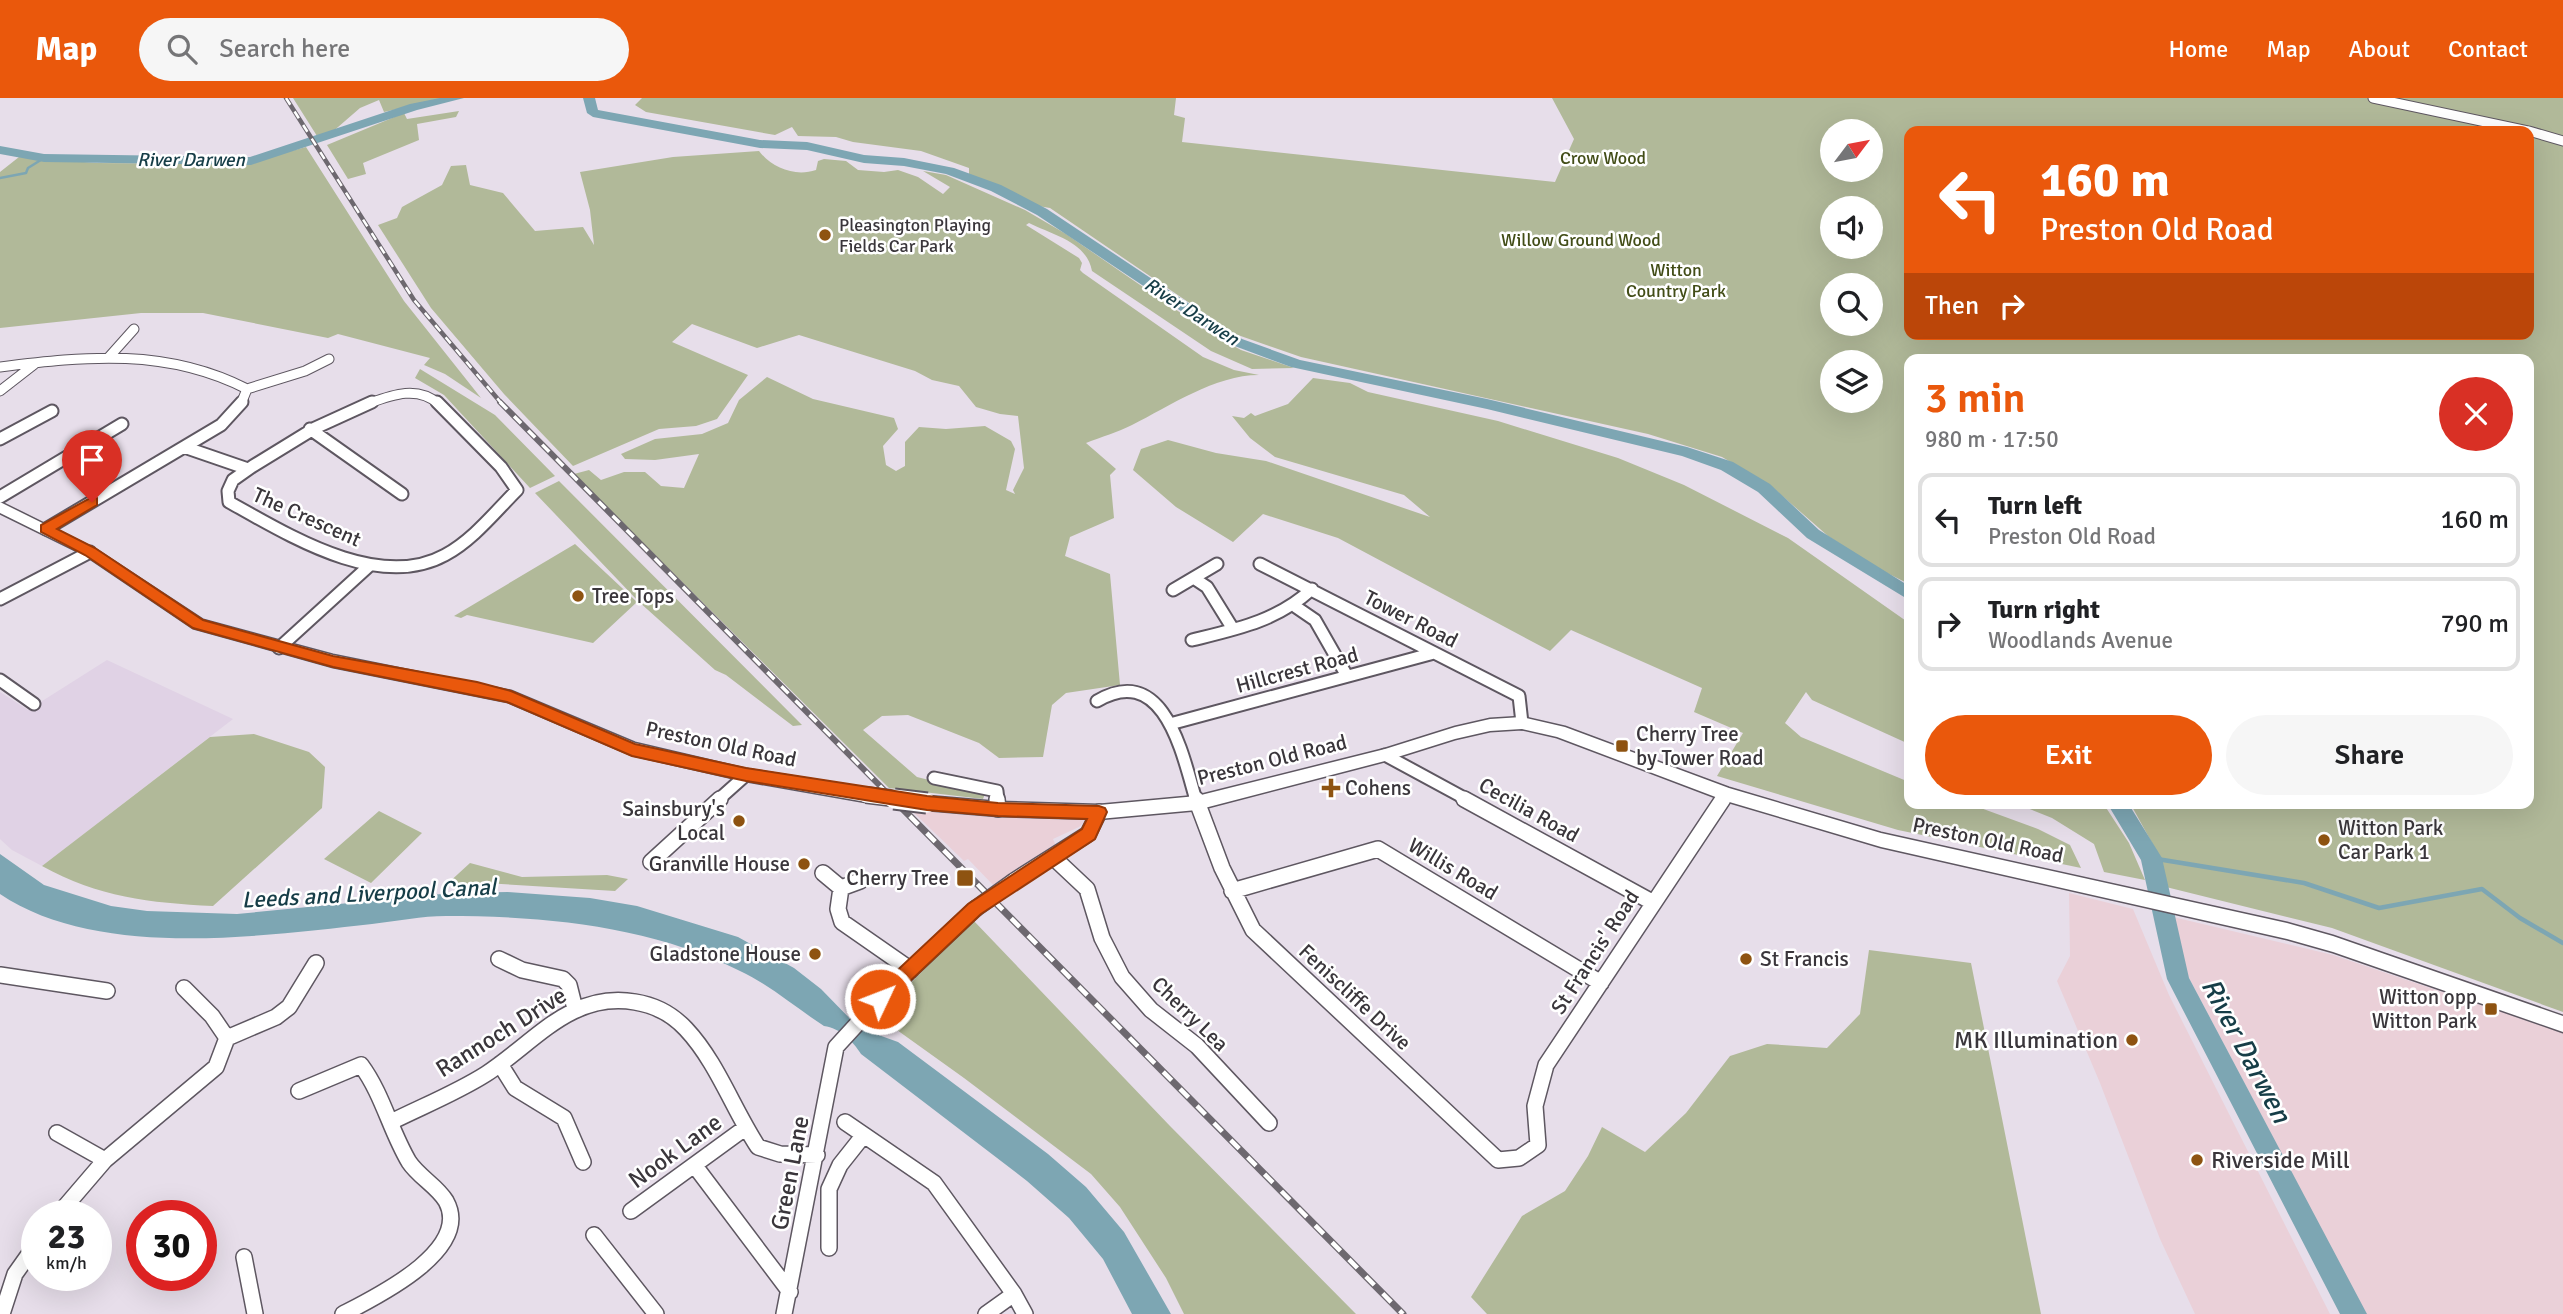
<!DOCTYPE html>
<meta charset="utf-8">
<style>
body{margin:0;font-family:Signika,sans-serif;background:#f6f6f6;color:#202124;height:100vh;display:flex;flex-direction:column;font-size:26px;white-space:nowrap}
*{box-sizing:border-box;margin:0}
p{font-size:23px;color:#757577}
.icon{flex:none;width:38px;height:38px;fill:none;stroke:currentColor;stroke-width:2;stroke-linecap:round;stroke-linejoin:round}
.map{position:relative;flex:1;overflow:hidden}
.drawer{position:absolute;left:1904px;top:256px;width:630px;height:455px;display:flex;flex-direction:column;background:#fff;border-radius:14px;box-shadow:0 7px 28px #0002}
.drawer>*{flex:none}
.guide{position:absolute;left:1904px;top:28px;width:630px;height:214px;border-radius:14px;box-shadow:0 7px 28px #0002;background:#ea580c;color:#fff;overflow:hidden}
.needle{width:46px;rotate:58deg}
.controls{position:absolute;left:1820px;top:21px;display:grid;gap:14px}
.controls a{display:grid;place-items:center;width:63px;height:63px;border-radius:50%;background:#fff;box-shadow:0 7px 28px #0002;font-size:35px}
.speed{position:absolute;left:21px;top:1102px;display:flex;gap:14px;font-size:35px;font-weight:700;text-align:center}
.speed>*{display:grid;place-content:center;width:91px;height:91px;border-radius:50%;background:#fff;box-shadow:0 7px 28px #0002;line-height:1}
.speed small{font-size:18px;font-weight:400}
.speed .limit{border:10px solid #d22;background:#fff;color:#111}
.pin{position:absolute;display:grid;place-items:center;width:60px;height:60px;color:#fff;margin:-72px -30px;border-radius:50% 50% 50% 0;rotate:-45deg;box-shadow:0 0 7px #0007}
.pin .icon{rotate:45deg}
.me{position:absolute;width:77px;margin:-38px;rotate:47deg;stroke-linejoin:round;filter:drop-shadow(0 0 5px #0008)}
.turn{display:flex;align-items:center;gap:24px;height:147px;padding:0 21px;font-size:32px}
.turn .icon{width:91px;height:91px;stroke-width:2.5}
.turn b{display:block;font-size:49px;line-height:60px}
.then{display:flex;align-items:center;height:66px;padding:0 21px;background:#0003;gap:14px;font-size:26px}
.round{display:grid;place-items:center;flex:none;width:74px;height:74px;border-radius:37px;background:#f6f6f6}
.headline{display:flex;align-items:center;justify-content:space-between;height:119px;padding:0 21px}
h1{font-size:42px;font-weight:600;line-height:52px;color:#ea580c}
.primary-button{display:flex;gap:14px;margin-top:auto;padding:14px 21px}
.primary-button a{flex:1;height:80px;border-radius:42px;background:#ea580c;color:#fff;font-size:28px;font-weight:600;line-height:80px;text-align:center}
.primary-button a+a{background:#f6f6f6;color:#202124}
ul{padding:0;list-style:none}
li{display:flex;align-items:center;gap:21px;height:94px;margin:0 14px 10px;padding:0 7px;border:4px solid #e0e0e0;border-radius:14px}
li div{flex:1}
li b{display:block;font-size:26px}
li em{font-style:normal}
header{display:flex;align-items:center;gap:42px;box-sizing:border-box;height:98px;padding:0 35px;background:#ea580c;color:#fff}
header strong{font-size:33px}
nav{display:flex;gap:38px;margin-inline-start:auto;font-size:24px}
.search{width:490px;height:63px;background:#f6f6f6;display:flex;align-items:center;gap:18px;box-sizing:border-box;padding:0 24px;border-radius:38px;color:#757577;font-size:26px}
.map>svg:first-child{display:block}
.built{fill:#e0d2e5}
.industrial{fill:#ead0d8}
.green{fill:#b1b999;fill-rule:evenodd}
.water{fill:#7da6b3}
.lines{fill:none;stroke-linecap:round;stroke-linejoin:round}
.stream-far1{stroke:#7da6b3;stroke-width:2.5}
.stream{stroke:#7da6b3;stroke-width:4.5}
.river{fill:#7da6b3;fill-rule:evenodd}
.minor-far2-casing{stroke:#5e5761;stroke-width:11}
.minor-far1-casing{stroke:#5e5761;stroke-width:15}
.minor-casing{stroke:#5e5761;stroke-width:18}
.major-casing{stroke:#5e5761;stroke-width:3}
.minor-far2{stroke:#fff;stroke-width:9}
.minor-far1{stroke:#fff;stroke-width:11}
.minor{stroke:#fff;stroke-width:15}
.major{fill:#fff;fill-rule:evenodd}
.rail-far2-casing{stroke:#6d686f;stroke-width:4.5}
.rail-far1-casing{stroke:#6d686f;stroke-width:6}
.rail-casing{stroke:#6d686f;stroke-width:7}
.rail-far2{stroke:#fff;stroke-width:2.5;stroke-dasharray:8;stroke-linecap:butt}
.rail-far1{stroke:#fff;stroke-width:3.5;stroke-dasharray:10;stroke-linecap:butt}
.rail{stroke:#fff;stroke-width:4.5;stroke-dasharray:12;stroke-linecap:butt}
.minor-bridge-casing{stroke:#5e5761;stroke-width:18;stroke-linecap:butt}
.major-bridge-far1-casing{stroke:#5e5761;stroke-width:18;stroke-linecap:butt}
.major-bridge-casing{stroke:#5e5761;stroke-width:23;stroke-linecap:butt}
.minor-bridge{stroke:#fff;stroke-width:15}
.major-bridge-far1{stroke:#fff;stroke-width:15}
.major-bridge{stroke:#fff;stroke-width:19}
.route{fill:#ea580c;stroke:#983908;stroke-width:2}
.poi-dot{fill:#8e5311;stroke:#fff;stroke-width:2.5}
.labels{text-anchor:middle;stroke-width:5;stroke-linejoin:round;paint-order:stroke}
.far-park-label{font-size:18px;fill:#424d17;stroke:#fff}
.far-poi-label{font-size:18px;fill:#3a363b;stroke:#fff;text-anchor:start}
.far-water-label{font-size:19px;font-style:italic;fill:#163d47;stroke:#fff}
.street-label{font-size:21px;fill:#3a363b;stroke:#fff}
.poi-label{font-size:21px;fill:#3a363b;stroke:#fff;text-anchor:start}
.water-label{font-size:23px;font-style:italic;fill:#163d47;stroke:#fff}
.near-street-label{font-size:24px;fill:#3a363b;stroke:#fff}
.near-poi-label{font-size:24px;fill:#3a363b;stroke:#fff;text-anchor:end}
.near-water-label{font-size:28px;font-style:italic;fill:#163d47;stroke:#fff}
</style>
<header>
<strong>Map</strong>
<div class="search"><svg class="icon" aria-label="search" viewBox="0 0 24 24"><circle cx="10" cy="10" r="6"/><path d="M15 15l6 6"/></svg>Search here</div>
<nav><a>Home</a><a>Map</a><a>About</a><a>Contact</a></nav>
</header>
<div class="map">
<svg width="2563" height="1216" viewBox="0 0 2563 1216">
<rect width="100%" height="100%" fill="#e7deea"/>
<path class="built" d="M107,562L233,621L42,768L12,752L0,741V594L28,612Z"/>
<path class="industrial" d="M911,712L1006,720L1074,719L1085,723L1079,729L1053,741L1056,748L995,789L968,761L964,763Z
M2069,795L2133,811L2169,897L2330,1216H2195L2160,1141L2100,985L2057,883L2070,858Z
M2173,819L2333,857L2563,935V1216H2366L2188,878Z"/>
<path class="green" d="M293,0H448L384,14L379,2L360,10L330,36L317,38Z
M642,0H1176L1174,17L1185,20L1182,44L1555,84L1574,41L1552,0H2563V914L2332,830L2166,789L2157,754L2130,705H2529V261H1909V486L1873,468L1828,438L1771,388L1722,359L1648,336L1301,259L1235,236L1050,110L1038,108L969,76V70L921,53L853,44L836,39L798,38L792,29L775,37L646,14L635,7ZM1832,33H1871V72H1832ZM1909,33H2529V236H1909ZM1832,110H1871V149H1832ZM1832,187H1871V226H1832ZM1832,264H1871V303H1832Z
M459,13L456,19L417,26L419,42L363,65L366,76L348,81L327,47L404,15L407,21Z
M306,49L404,203L481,300L445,276L424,267L430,260L338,236L328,240L203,215H141L0,230V74L19,59L97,65L243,66Z
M759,53C772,70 795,79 816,72L818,63L824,61L846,63L858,72L884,74L898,72L918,79L943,96L950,89L923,73L946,77L1025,112L1066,136L1210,235L1241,252L1294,270L1252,271L1211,253L1092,173C1087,144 1053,137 1029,125L1026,127L1079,160L1082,165L1080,172L1083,175L1203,259L1234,272L1259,277C1215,277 1170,308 1132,327C1118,334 1101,339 1086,345L1116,371L1110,377L1114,420L1070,439L1065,458L1110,476L1120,587L1066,595L1052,607L1043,659L999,660L979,645L908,617L882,618L863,632L917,679L985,696L983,701L889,690L574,376L589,372L601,382L624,374H645L661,388L684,390L699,356L655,362L625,361L621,356L655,341L702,336L728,325L739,302L767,279L813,301L894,320L898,331L883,348L886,367L896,373L905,368V344L919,329L946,331L985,328L1011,343L1015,351L1006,392L1015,396L1013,392L1024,370L1018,318L1000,316L976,309L959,288L932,282L915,273L799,237L757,250L692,226L672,244L748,277L717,321L696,328L659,331L573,368L504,296L431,210L378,127L397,120L402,109L442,87L451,68L466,67L470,87L503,95L535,133L583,129L594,147L590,112L580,74L673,59Z
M420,271L495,317L555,378L530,390L444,297L415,280Z
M1313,280L1350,285L1368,294L1498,323L1618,360L1684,387L1788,440L1909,525V646L1812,602L1806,594L1785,625L1801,639L1909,684V705H1967L2038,731L2070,747L2081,770L1898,732L1717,678L1743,635L1694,614L1702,590L1571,532L1550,553L1338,440L1263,416L1233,444L1176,409L1133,372L1141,351L1168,342L1216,355L1266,363L1430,419L1404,397L1275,359L1250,340L1232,318L1244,320L1251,315L1255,318L1288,306Z
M559,383L802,627L793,628L726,577L715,572L638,503L535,395Z
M575,446L637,504L593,545L467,517L461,520L454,518Z
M254,636L309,654L325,669L322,710L213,808C150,805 98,799 42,768L210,639Z
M2015,705H2103L2129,745L2145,782L2104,774L2094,746L2052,720Z
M379,713L422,735L371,785L324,761Z
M470,765L522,779L607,777L628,781L615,793L484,785L446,787Z
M973,822L1170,1028L1356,1216H1184L1166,1180L1120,1109L1091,1076L964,980L897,932L884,926L889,907Z
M1869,852L1971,865L2041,1216H1487L1471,1199L1522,1118L1565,1093L1588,1058L1602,1029L1645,1054L1686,1015L1730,958L1767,946L1827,950L1860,916Z"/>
<path class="water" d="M0,756L44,787L111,808L147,813L237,816L452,795L508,794L590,800L637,808L738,839L794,870L821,891L859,930L898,944L1048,1056L1086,1089L1124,1134L1171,1216H1132L1103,1161L1069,1120L1027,1083L861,956C853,943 840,930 824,928C796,910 770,887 740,873C650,828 545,818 446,818C422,818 397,823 372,826C261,838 98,862 0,796Z"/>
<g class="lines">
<path class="stream-far1" d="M0,80L26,75L28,70L44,60"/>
<path class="stream" d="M2151,760L2304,785L2379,810L2482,791L2520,820L2563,845"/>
<path class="river" d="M440,0H464L417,12L251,67L44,64L0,56V48L44,56L250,59L410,6Z
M583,0H595L598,12L760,42L807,44L864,57L904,60L954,70L1001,87L1047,111L1242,241L1300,262L1487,301L1687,349L1733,364L1770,386L1819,432L1909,488V502L1807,440L1758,394L1721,372L1682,358L1487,311L1291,269L1232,247L1037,117L991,93L946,76L904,68L864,65L807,52L760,50L593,19L587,15Z
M2107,705H2128L2162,760L2189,880L2367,1216H2340L2167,881L2141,762Z"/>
<g class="minor-far2-casing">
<path id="minor-far2" d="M2373,0L2528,33
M2529,33L2563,43
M109,259L134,231
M0,269C87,258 167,250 247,291L241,306
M247,291L305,273L329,261
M0,293L36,265
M367,306C392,297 417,287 439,306"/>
</g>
<g class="minor-far1-casing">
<path id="minor-far1" d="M372,304L315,330L253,368L233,382L228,393L229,404C287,436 378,494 445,457C473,442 495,414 517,392L501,369L437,304
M310,331L402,396
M0,341L52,313
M184,349L248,371
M0,399L122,326
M46,431L221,327L242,304
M1260,466L1519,598L1522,625
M1195,481L1207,489L1233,531
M1173,492L1217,466
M0,501L90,454
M1296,509L1315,522L1347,578
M1192,542C1237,531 1277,523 1312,491
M279,550L369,468
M0,582L34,606
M1097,603C1165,563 1183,659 1196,702
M1170,626L1434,555
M1385,657L1468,702
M934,680L997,693L998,702
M718,702L746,677
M1722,702L1726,696"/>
</g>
<g class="minor-casing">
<path id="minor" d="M997,701L998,711
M1196,701L1222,770L1253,832L1498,1062L1519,1060L1538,1047L1535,1008L1546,967L1723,701
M1464,701L1652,804
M1053,759L1087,791L1102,840L1122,879L1151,912L1197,948L1269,1025
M651,764L720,701
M823,775L841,790
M860,783L841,790L838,811L842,824L911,872
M1014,783L1088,736L1099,714
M1232,793L1378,751L1601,885
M499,861L522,872L563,881L569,887L575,911
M0,877L107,893
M227,940L276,919L289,909L316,865
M500,966L515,990L564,1020L583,1064
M299,993L361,967C383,997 390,1032 409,1064C419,1079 437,1088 446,1103C473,1152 376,1199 343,1216
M391,1024C423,1008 456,995 486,976C534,945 571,893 635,904C654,907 672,916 686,931C717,964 733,1011 758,1049L780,1056L817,1057
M845,1024L934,1085L1014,1196L1025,1216
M57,1035L105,1062
M695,1068L790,1194
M631,1113L745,1030
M57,1118L105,1062L216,969L227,940L212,918L184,890
M594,1137L656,1216
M829,1150V1091L840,1067L863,1038
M244,1159L255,1216
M2,1216L15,1176L37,1145
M784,1216L836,949L880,901L975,811
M986,1216L1014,1196"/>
</g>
<g class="major-casing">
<path id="major" d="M0,404L95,451L203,522L333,557L511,593L635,645L746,671L866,690L872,692L874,697L872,702L866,704L746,683L632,657L508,604L333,569L193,530L85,457L0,415Z
M1522,619L1565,629L1729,690L1881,735L2287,825L2333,838L2563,918V934L2333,854L2287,841L1881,749L1726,703L1557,639L1522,631L1490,633L1455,641L1385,663L1197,712L1099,721L998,718L927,712L921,710L919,705L921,700L927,698L998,704L1099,707L1197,698L1385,651L1455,629L1490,621Z"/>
</g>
<use href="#minor-far2" class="minor-far2"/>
<use href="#minor-far1" class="minor-far1"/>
<use href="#minor" class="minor"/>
<use href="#major" class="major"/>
<g class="rail-far2-casing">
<path id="rail-far2" d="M286,0L414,202L502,306"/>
</g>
<g class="rail-far1-casing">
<path id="rail-far1" d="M500,304L894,702"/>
</g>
<g class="rail-casing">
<path id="rail" d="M893,701L1403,1216"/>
</g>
<use href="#rail-far2" class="rail-far2"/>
<use href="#rail-far1" class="rail-far1"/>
<use href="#rail" class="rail"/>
<g class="minor-bridge-casing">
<path id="minor-bridge" d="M975,811L1014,783"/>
</g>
<g class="major-bridge-far1-casing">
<path id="major-bridge-far1" d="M866,697L907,702"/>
</g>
<g class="major-bridge-casing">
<path id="major-bridge" d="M894,701L927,705"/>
</g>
<use href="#minor-bridge" class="minor-bridge"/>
<use href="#major-bridge-far1" class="major-bridge-far1"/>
<use href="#major-bridge" class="major-bridge"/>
</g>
<path class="route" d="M92,399L97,400V407L57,431L95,450L203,522L333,558L477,584L511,593L635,646L746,670L927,698L998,705L1099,708L1105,710L1107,714L1095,741L981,816L886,906L880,909L873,906L870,901L873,895L968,806L1082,731L1087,721L998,718L927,712L746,683L632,658L507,604L333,569L193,530L85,457L41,434V427Z"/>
<g class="poi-dot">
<circle cx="825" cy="137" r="7"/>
<circle cx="578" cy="498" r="7"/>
<rect x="1615" y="641" width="14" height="14" rx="3.5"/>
<path d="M1327.5 679.5h7v7h7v7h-7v7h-7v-7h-7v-7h7z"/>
<circle cx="739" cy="723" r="7"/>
<circle cx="2324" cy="742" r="7"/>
<circle cx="804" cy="766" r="7"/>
<rect x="956" y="771" width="18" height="18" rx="3.5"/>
<circle cx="815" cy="856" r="7"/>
<circle cx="1746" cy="861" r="7"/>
<rect x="2484" y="904" width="14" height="14" rx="3.5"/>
<circle cx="2132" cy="942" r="7"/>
<circle cx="2197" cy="1062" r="7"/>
</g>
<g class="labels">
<g class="far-park-label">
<text x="1603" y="66">Crow Wood</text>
<text x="1581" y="148">Willow Ground Wood</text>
<text x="1676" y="178">Witton<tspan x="1676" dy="21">Country Park</tspan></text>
</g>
<g class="far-poi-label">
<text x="839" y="133">Pleasington Playing<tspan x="839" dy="21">Fields Car Park</tspan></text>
</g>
<g class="far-water-label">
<text x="191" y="68">River Darwen</text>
<text transform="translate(1192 213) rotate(33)" y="7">River Darwen</text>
</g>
<g class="street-label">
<text transform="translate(307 419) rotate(24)" y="7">The Crescent</text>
<text transform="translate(1411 521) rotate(27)" y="7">Tower Road</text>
<text transform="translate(1297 572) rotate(-15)" y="7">Hillcrest Road</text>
<text transform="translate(721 646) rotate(12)" y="7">Preston Old Road</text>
<text transform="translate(1272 662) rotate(-14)" y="7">Preston Old Road</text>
<text transform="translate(1529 712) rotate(29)" y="7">Cecilia Road</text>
<text transform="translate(1988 742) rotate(12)" y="7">Preston Old Road</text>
<text transform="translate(1453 771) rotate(31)" y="7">Willis Road</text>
<text transform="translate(1595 854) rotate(-57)" y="7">St Francis' Road</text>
<text transform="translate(1355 899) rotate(43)" y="7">Feniscliffe Drive</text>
<text transform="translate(1190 916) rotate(44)" y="7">Cherry Lea</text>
</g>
<g class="poi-label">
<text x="592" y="505">Tree Tops</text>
<text x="1636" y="643">Cherry Tree<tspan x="1636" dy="24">by Tower Road</tspan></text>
<text x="1345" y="697">Cohens</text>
<text x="725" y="718" text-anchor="end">Sainsbury's<tspan x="725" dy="24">Local</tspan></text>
<text x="2338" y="737">Witton Park<tspan x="2338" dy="24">Car Park 1</tspan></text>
<text x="790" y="773" text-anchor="end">Granville House</text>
<text x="949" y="787" text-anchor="end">Cherry Tree</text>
<text x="801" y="863" text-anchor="end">Gladstone House</text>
<text x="1760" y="868">St Francis</text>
<text x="2477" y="906" text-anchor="end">Witton opp<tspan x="2477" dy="24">Witton Park</tspan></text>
</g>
<g class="water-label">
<text transform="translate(369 795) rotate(-3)" y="8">Leeds and Liverpool Canal</text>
</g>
<g class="near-street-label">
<text transform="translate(501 934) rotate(-32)" y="8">Rannoch Drive</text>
<text transform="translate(675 1053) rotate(-36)" y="8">Nook Lane</text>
<text transform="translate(790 1075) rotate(-79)" y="8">Green Lane</text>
</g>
<g class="near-poi-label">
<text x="2118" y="950">MK Illumination</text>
<text x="2211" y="1070" text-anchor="start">Riverside Mill</text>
</g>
<g class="near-water-label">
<text transform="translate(2247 952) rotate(62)" y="10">River Darwen</text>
</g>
</g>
</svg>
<div class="controls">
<a><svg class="needle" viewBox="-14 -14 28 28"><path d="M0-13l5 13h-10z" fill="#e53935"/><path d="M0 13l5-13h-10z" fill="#757577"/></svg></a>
<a><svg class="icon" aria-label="sound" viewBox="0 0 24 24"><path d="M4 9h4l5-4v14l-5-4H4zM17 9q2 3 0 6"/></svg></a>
<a><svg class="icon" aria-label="search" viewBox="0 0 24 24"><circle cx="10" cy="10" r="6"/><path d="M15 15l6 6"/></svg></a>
<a><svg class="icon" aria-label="layers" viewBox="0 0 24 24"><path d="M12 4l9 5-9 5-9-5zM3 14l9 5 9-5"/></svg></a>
</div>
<div class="speed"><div>23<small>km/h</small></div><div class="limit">30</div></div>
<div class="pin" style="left:92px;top:404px;background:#d93025"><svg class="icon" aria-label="arrive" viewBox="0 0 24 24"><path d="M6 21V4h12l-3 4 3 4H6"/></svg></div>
<svg class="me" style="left:880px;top:901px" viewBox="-20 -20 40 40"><circle r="17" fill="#ea580c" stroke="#fff" stroke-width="3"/><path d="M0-11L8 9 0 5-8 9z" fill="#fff"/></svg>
<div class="guide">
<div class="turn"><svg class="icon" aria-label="left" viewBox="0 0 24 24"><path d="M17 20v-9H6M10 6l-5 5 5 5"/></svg><div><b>160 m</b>Preston Old Road</div></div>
<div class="then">Then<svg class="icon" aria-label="right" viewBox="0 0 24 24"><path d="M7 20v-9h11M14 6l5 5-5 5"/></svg></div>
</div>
<section class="drawer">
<div class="headline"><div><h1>3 min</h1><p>980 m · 17:50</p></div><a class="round" style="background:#d93025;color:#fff"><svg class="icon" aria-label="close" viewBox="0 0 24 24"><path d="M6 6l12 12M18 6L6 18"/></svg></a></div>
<ul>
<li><svg class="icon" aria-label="left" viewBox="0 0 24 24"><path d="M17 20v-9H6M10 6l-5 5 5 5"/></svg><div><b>Turn left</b><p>Preston Old Road</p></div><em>160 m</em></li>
<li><svg class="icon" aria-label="right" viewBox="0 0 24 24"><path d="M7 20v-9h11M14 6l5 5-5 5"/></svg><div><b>Turn right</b><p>Woodlands Avenue</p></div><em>790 m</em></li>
</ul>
<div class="primary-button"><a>Exit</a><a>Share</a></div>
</section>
</div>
